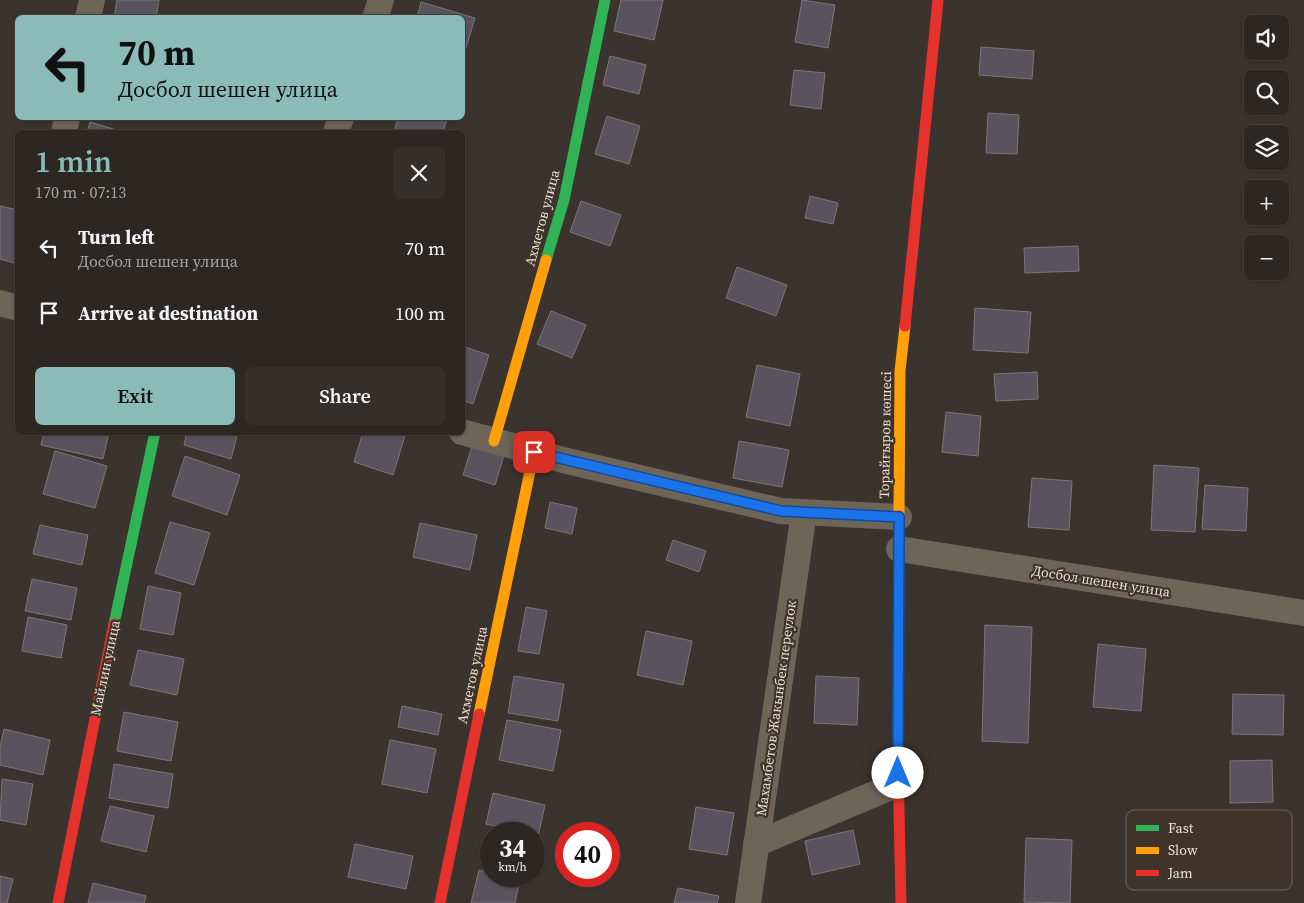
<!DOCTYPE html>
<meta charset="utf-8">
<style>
body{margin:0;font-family:"Source Serif 4",serif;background:#342f2a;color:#f1f3f6;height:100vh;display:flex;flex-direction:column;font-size:19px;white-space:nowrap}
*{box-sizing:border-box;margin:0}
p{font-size:16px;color:#a6a5a5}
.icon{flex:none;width:28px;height:28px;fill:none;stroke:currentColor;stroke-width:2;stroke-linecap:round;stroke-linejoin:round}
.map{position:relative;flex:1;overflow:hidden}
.sheet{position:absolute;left:15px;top:130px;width:450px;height:305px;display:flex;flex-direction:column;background:#2c2722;border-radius:8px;box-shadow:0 1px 4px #0004,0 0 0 1px #484440}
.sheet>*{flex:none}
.guide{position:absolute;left:15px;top:15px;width:450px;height:105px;border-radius:8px;box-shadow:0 1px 4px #0004,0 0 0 1px #484440;background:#8bbbb9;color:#111;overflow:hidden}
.fabs{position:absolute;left:1244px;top:15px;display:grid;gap:10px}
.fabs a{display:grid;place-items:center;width:45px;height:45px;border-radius:8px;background:#2c2722;box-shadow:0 1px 4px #0004,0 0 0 1px #484440;font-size:25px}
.speed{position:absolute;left:480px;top:822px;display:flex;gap:10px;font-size:25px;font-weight:700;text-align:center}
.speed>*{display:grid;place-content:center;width:65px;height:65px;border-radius:50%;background:#2c2722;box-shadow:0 1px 4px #0004,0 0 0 1px #484440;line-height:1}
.speed small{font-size:12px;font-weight:400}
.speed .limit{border:8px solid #d22;background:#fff;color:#111}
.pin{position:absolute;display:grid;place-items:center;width:42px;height:42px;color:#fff;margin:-21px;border-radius:10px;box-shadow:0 2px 8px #0006}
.me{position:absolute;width:55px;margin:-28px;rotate:0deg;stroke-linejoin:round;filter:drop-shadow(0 0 4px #0008)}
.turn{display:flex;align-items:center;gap:18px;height:105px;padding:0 20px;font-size:22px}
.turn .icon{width:65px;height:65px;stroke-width:2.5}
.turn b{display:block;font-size:35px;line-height:42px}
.round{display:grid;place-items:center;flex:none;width:52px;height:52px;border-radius:8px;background:#342f2a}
.summary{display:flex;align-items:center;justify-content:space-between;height:85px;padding:0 20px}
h1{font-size:30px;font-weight:600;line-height:38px;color:#8bbbb9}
.button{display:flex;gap:10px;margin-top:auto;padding:10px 20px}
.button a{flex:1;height:58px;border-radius:8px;background:#8bbbb9;color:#111;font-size:20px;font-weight:600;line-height:58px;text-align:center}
.button a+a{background:#342f2a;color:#f1f3f6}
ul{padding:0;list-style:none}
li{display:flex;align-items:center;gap:15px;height:65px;padding:0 20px}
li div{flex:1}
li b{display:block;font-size:19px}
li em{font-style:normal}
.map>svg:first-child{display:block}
.building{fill:#58535d;stroke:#7b7879}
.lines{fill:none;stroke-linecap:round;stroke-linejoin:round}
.street{stroke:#6e6558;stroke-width:26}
.fast{stroke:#30b455;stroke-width:11}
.slow{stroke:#ff9f0a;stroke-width:11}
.jam{stroke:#e5322d;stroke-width:11}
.route-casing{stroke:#114b97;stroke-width:12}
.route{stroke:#1a73e8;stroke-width:9}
.labels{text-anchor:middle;stroke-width:4.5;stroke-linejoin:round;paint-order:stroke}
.street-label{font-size:14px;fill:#e9e1da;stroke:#403329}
.key{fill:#403329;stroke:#73675e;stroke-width:1}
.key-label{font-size:14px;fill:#e9e1da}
</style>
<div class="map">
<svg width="1304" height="903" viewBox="0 0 1304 903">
<rect width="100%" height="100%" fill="#3b342e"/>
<path class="building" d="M117,0H159L156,18H114Z
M621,0H663L654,40L614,31Z
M802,0L835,5L828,48L795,42Z
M421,2L475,18L465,51L462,50V18H417Z
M981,47L1034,51L1032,79L979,75Z
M610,56L646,65L639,94L603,85Z
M794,70L825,73L821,109L790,105Z
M988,113L1019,115L1017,154L986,153Z
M607,116L640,126L629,164L595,154Z
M398,118H440L447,119L443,132H394Z
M90,122L123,132H87Z
M810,196L838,203L833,224L805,218Z
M581,201L621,215L610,246L570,232Z
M0,206L18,210V264L0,259Z
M1078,246L1079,271L1025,273L1024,248Z
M737,267L787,285L776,316L726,298Z
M975,308L1031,312L1028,353L973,350Z
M551,311L586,325L572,358L537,344Z
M462,346L489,355L473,404L462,400Z
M757,365L800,374L790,426L746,417Z
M1037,372L1038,399L996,401L994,374Z
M946,412L981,416L978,456L942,452Z
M44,432H109L103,459L41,445Z
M187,432H238L231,459L184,445Z
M363,432H406L393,475L354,462Z
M739,441L789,450L782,487L733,478Z
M472,446L504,455L495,485L463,475Z
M55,451L107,466L95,508L43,494Z
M185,456L240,475L227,515L172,496Z
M1154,465L1199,468L1195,532L1151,530Z
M1032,478L1072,481L1069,530L1028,527Z
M1205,485L1248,488L1246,531L1202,529Z
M550,502L577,508L572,534L545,528Z
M170,522L210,533L194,585L155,573Z
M420,523L477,535L470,570L413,557Z
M40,525L88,535L82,565L33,554Z
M673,540L706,551L699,572L666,560Z
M32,579L77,588L71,620L25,611Z
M148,586L181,593L173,635L140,629Z
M526,607L547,611L539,654L518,651Z
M28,617L67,625L61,658L22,651Z
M985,625L1032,627L1028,743L982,741Z
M646,631L692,641L683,685L637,675Z
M1098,644L1146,649L1141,711L1093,707Z
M138,650L184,659L177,695L130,685Z
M514,676L564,684L558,721L508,713Z
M816,676L859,678L857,725L814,723Z
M1233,694L1284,695L1283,735L1232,734Z
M402,706L442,714L438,735L398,727Z
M124,712L178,722L171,761L117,751Z
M507,720L561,730L553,771L499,760Z
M4,729L50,740L43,775L0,765V747Z
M390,740L436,749L427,793L382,784Z
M1272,760L1273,802L1230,803V761Z
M114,764L173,774L168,808L109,798Z
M2,779L33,784L26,825L0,820Z
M493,793L545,805L538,836L486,824Z
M110,806L154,816L146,852L101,841Z
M696,807L734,813L727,855L689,849Z
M853,830L860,864L812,875L805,841Z
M1026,838L1072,840L1070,903L1024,902Z
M355,844L413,856L406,889L348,877Z
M479,870L491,873V876H505L520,880L515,903H471Z
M0,876L13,879L7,903H0Z
M93,883L146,896L144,903H88Z
M678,888L719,896L717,903H674Z"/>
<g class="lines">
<path class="street" d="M88,18L92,0
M375,18L381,0
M64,132L67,118
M336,132L341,118
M0,303L18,308
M462,432L563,460L781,511L899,517
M899,549L1304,613
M756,844L898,784
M748,903L804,512"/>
<path class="fast" d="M546,260L564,200L605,0
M114,624L155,432"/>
<path class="slow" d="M494,441L546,260
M899,516L900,371L905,326
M479,714L534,452"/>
<path class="jam" d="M905,326L938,0
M899,516L898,763L901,903
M58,903L114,624
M440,903L479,714"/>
</g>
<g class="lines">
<g class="route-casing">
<path id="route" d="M534,452L781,511L899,517L898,773"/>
</g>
<use href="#route" class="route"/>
</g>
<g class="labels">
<g class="street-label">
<text transform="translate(542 218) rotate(-75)" y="5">Ахметов улица</text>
<text transform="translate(885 435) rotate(-89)" y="5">Торайғыров көшесі</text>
<text transform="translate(1101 581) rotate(9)" y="5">Досбол шешен улица</text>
<text transform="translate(105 668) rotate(-78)" y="5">Майлин улица</text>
<text transform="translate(472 675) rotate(-78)" y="5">Ахметов улица</text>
<text transform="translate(776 708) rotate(-82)" y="5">Махамбетов Жакынбек переулок</text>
</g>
</g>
<rect x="1126" y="810" width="166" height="80" rx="8" class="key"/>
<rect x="1136" y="825" width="23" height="6" fill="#30b455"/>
<rect x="1136" y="847" width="23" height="7" fill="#ff9f0a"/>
<rect x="1136" y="870" width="23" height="6" fill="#e5322d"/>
<g class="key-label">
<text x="1168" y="833">Fast</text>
<text x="1168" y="855">Slow</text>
<text x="1168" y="878">Jam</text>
</g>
</svg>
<div class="fabs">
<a><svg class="icon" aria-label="sound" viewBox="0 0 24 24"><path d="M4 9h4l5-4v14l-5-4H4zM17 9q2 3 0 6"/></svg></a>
<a><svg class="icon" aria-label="search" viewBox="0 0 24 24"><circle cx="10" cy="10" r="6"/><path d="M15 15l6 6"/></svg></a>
<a><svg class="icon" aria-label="layers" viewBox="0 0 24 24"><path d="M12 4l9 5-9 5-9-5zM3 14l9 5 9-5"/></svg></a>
<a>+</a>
<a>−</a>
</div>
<div class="speed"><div>34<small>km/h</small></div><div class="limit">40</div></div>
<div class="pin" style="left:534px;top:452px;background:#d93025"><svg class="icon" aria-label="arrive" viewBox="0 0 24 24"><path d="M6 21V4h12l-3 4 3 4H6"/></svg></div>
<svg class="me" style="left:898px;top:773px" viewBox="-20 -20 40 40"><circle r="19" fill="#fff"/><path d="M0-13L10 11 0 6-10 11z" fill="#1a73e8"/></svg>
<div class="guide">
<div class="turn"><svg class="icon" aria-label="left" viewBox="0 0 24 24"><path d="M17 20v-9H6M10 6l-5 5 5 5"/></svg><div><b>70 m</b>Досбол шешен улица</div></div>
</div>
<section class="sheet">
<div class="summary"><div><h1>1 min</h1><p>170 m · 07:13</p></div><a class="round"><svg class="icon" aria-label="close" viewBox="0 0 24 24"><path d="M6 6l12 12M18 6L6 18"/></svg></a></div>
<ul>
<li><svg class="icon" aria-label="left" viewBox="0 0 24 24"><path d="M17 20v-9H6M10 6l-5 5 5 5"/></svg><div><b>Turn left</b><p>Досбол шешен улица</p></div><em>70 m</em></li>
<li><svg class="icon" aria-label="arrive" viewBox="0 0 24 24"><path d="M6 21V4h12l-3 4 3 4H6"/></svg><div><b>Arrive at destination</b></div><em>100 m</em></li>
</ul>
<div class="button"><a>Exit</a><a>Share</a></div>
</section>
</div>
